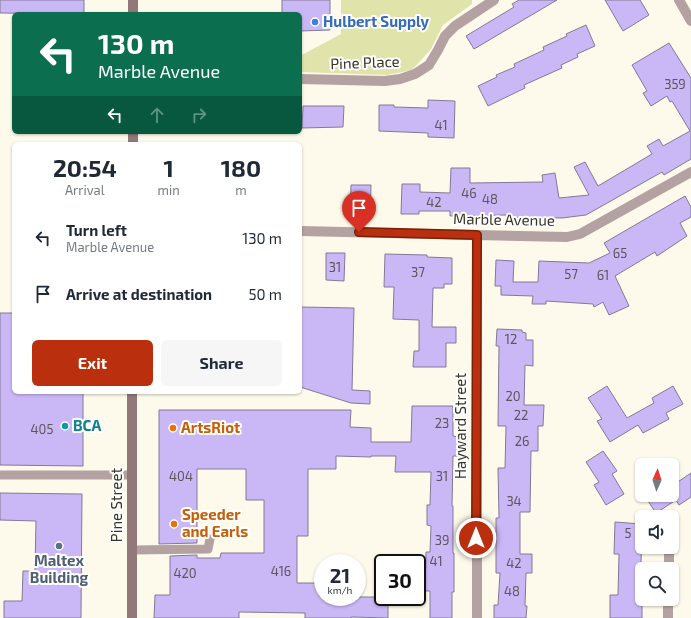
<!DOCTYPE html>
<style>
body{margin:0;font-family:"Exo 2",sans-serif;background:#f6f6f7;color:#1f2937;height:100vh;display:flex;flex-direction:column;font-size:15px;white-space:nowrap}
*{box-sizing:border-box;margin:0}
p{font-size:13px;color:#747a83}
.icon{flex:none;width:22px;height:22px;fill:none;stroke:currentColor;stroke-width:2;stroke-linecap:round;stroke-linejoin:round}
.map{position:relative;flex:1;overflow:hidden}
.drawer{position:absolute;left:12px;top:142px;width:290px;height:252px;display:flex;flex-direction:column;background:#fff;border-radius:6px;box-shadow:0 1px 3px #0004}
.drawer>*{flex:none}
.banner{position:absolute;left:12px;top:12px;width:290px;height:122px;border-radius:6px;box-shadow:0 1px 3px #0004;background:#0b6e4f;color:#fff;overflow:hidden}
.needle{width:26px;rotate:3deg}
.controls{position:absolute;left:635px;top:458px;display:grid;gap:8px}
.controls a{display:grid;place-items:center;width:44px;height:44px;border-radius:6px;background:#fff;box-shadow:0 1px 3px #0004;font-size:20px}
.speed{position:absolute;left:314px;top:554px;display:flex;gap:8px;font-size:20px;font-weight:700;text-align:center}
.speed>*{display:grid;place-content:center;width:52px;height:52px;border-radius:50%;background:#fff;box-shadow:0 1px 3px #0004;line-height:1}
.speed small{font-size:10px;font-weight:400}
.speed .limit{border:2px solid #111;border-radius:6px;background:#fff;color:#111}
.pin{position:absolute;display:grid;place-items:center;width:34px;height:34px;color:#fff;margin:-41px -17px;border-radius:50% 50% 50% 0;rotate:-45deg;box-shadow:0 0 4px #0007}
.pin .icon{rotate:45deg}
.me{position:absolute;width:44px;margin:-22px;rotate:0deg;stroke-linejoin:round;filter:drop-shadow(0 0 3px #0008)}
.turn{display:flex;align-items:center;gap:14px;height:84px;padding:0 20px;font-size:18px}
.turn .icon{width:52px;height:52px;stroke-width:2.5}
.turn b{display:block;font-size:28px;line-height:34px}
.lanes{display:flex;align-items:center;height:38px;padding:0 20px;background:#0003;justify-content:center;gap:20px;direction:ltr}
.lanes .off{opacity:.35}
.eta{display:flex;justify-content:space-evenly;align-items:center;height:68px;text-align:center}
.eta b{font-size:24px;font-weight:700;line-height:28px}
.action{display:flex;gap:8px;margin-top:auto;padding:8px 20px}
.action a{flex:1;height:46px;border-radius:6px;background:#ba300e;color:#fff;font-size:16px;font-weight:700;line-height:46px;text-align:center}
.action a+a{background:#f6f6f7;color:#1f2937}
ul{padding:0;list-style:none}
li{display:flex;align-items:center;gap:12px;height:56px;padding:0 20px}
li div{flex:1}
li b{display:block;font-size:15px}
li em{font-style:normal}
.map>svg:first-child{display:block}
.green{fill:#e0e3aa}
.building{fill:#cab7f5;stroke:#827998}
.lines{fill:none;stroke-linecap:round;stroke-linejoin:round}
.service{stroke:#b4a2a2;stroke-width:9}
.minor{stroke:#b4a2a2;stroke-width:10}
.tertiary{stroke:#b4a2a2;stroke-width:10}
.secondary{stroke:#927878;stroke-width:10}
.route-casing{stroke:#791f09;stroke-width:10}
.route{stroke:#ba300e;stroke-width:7}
.shop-dot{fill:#3f7fe0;stroke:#fff;stroke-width:1.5}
.culture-dot{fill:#0f9aa8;stroke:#fff;stroke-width:1.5}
.food-dot{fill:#e8710a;stroke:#fff;stroke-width:1.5}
.service-dot{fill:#5c6f8a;stroke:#fff;stroke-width:1.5}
.labels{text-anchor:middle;stroke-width:4;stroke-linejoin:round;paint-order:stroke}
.number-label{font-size:13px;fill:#5c555a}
.shop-label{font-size:15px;font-weight:bold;fill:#366cbe;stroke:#fff;text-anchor:start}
.street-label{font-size:15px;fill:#383426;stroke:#fff}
.culture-label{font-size:15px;font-weight:bold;fill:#0d838f;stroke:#fff;text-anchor:start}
.food-label{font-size:15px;font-weight:bold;fill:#c56008;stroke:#fff;text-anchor:start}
.service-label{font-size:15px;font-weight:bold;fill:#4e5e75;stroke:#fff}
</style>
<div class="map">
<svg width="691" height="618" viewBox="0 0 691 618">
<rect width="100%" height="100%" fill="#fdfaeb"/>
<path class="green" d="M341,0H472V4L443,25L431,49L412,70L387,75L300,72V56L341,34Z"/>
<path class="building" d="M0,0H84V14L0,13Z
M282,0H330V30L300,31V14H282Z
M519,0H557L474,49L466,36L514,7L512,4Z
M605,0H640L649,15L623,31Z
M586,25L595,46L577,54L578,57L561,65L562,68L524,85L525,88L488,106L478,86L497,77L496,75L515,67L514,64L544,50L543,47L567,36L566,34Z
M669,43L691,78V159L664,175L662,172L586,215L562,218L506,217V215L450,216V211H419V214H401L402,184H420V192L450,193L451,168H470V183L543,182L542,175L555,173L559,198L589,195L574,167L585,162L598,186L652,154L647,146L659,139L663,146L690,131L672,101L670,102L667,96L651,106L643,93L647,91L632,65Z
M428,100L455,101L454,138L428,137V133L379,131V105H394V107L428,108Z
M303,106H344L343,127L302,128Z
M351,185H371L370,217L350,216Z
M685,196L691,207V217L680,223L687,236L657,256L655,252L615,276L629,306L609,315L603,302L594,307L593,304L546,301V304H532L533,296L501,295V286H495L496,260L514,261L513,282H538L539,261L589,263L610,253L604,243Z
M326,253H345L344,281L326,280Z
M385,254L427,255V257L452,258V284H444V288H433L432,327H456V343H446V367H413L414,351H419V320L393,319L394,287H384Z
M300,307L354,308L352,390L370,391V404L351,403L300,387Z
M0,313H14V392H83V466L0,465Z
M497,329L522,330V332L526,333V340H533V366L525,365L524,405H544L543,426H538V451H531L530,512H520V554H532V573H526L525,606H527L526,618H494V605H498L500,573H496V518H499L498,468H505L506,426H498L499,346H496Z
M607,386L627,418L654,403L652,398L673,386L683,404L666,413L669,419L643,433L638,425L610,442L597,421L602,419L588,398Z
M412,406H453V436L458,437V456H453L452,506H453V553H454V592H452V618H430V591H425L426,552H430L431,526L427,525V505H430L431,472H395L396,456H371V457L336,456V469H308V536H297V583H323V597H383V602H388V618L351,617V618H305V613L239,612V618H154L155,595H170V556L197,555V558H220L221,553H264V500H246V469H197V543L159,544V410H351L350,427L371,428V442H411Z
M603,451L617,471L612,474L624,494L606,505L594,485L599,482L586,462Z
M691,473V497L679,505L676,500L656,513L644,495H673L672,486Z
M0,493L82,494L81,618H4V601H22L23,571H35L36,521L0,520Z
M615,522L642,524L640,601H642V618H610V595H618L619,554H614Z"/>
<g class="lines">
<path class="service" d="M0,475H132
M132,550L208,549L210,539"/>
<path class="minor" d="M300,79L385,81L400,79L415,74L429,65L438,50L445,36L455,26L494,0
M300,231L567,237L580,234L691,172
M669,569V547
M477,618V235
M668,618V599"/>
<path class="tertiary" d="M679,0L691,21"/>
<path class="secondary" d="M133,14V0
M133,144V132
M132,618V392"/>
</g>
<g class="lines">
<g class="route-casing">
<path id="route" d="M359,232L477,235L476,538"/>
</g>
<use href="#route" class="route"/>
</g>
<circle class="shop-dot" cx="315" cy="22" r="4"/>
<circle class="culture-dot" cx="65" cy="426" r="4"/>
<g class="food-dot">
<circle cx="173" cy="428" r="4"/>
<circle cx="174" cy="524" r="4"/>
</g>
<circle class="service-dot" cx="59" cy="546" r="4"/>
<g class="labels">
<g class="number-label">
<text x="675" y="89">359</text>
<text x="441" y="130">41</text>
<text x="469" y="198">46</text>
<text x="490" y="204">48</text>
<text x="434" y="207">42</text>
<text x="620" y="258">65</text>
<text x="335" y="272">31</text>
<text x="418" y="277">37</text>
<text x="571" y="279">57</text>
<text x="603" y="280">61</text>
<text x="511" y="344">12</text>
<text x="513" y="401">20</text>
<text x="521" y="420">22</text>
<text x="442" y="428">23</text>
<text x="42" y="434">405</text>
<text x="522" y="446">26</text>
<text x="181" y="481">404</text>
<text x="442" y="481">31</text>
<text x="514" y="506">34</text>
<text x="628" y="538">5</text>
<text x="442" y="545">39</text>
<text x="436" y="566">41</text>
<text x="514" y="568">42</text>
<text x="281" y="576">416</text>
<text x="185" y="578">420</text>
<text x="512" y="596">48</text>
</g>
<g class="shop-label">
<text x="323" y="27">Hulbert Supply</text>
</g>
<g class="street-label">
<text transform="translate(365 63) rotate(-2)" y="5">Pine Place</text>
<text transform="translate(504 220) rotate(1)" y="5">Marble Avenue</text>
<text transform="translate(461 426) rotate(-90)" y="5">Hayward Street</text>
<text transform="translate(117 505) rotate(-90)" y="5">Pine Street</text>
</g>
<g class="culture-label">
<text x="73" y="431">BCA</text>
</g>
<g class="food-label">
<text x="181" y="433">ArtsRiot</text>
<text x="182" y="520">Speeder<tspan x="182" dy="17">and Earls</tspan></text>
</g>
<g class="service-label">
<text x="59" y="566">Maltex<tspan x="59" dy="17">Building</tspan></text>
</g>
</g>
</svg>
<div class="controls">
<a><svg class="needle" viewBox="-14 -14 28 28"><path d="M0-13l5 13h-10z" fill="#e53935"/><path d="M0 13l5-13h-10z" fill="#747a83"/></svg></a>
<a><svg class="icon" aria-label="sound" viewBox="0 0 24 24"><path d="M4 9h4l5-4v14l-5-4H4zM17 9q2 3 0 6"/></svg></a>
<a><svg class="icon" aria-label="search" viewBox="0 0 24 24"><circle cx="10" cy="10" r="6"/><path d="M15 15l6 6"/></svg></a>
</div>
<div class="speed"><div>21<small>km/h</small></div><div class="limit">30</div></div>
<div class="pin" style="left:359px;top:232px;background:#d93025"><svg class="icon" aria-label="arrive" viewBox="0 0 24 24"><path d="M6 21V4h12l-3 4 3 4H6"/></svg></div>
<svg class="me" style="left:476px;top:538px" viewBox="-20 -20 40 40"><circle r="17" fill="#ba300e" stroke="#fff" stroke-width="3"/><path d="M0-11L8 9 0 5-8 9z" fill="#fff"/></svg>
<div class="banner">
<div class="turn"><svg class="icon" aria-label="left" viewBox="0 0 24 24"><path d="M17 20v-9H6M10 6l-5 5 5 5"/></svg><div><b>130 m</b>Marble Avenue</div></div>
<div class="lanes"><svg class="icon" aria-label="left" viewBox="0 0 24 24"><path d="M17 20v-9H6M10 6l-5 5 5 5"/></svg><svg class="icon off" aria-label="ahead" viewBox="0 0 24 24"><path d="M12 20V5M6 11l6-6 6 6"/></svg><svg class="icon off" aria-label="right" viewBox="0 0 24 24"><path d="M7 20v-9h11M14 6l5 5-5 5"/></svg></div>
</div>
<section class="drawer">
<div class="eta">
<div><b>20:54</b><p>Arrival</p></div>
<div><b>1</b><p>min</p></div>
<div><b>180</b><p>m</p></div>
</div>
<ul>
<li><svg class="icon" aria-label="left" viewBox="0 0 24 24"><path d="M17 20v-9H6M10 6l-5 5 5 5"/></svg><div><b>Turn left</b><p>Marble Avenue</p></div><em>130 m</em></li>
<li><svg class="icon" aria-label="arrive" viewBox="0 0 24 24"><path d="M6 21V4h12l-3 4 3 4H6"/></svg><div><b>Arrive at destination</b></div><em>50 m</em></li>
</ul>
<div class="action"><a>Exit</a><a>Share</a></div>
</section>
</div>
